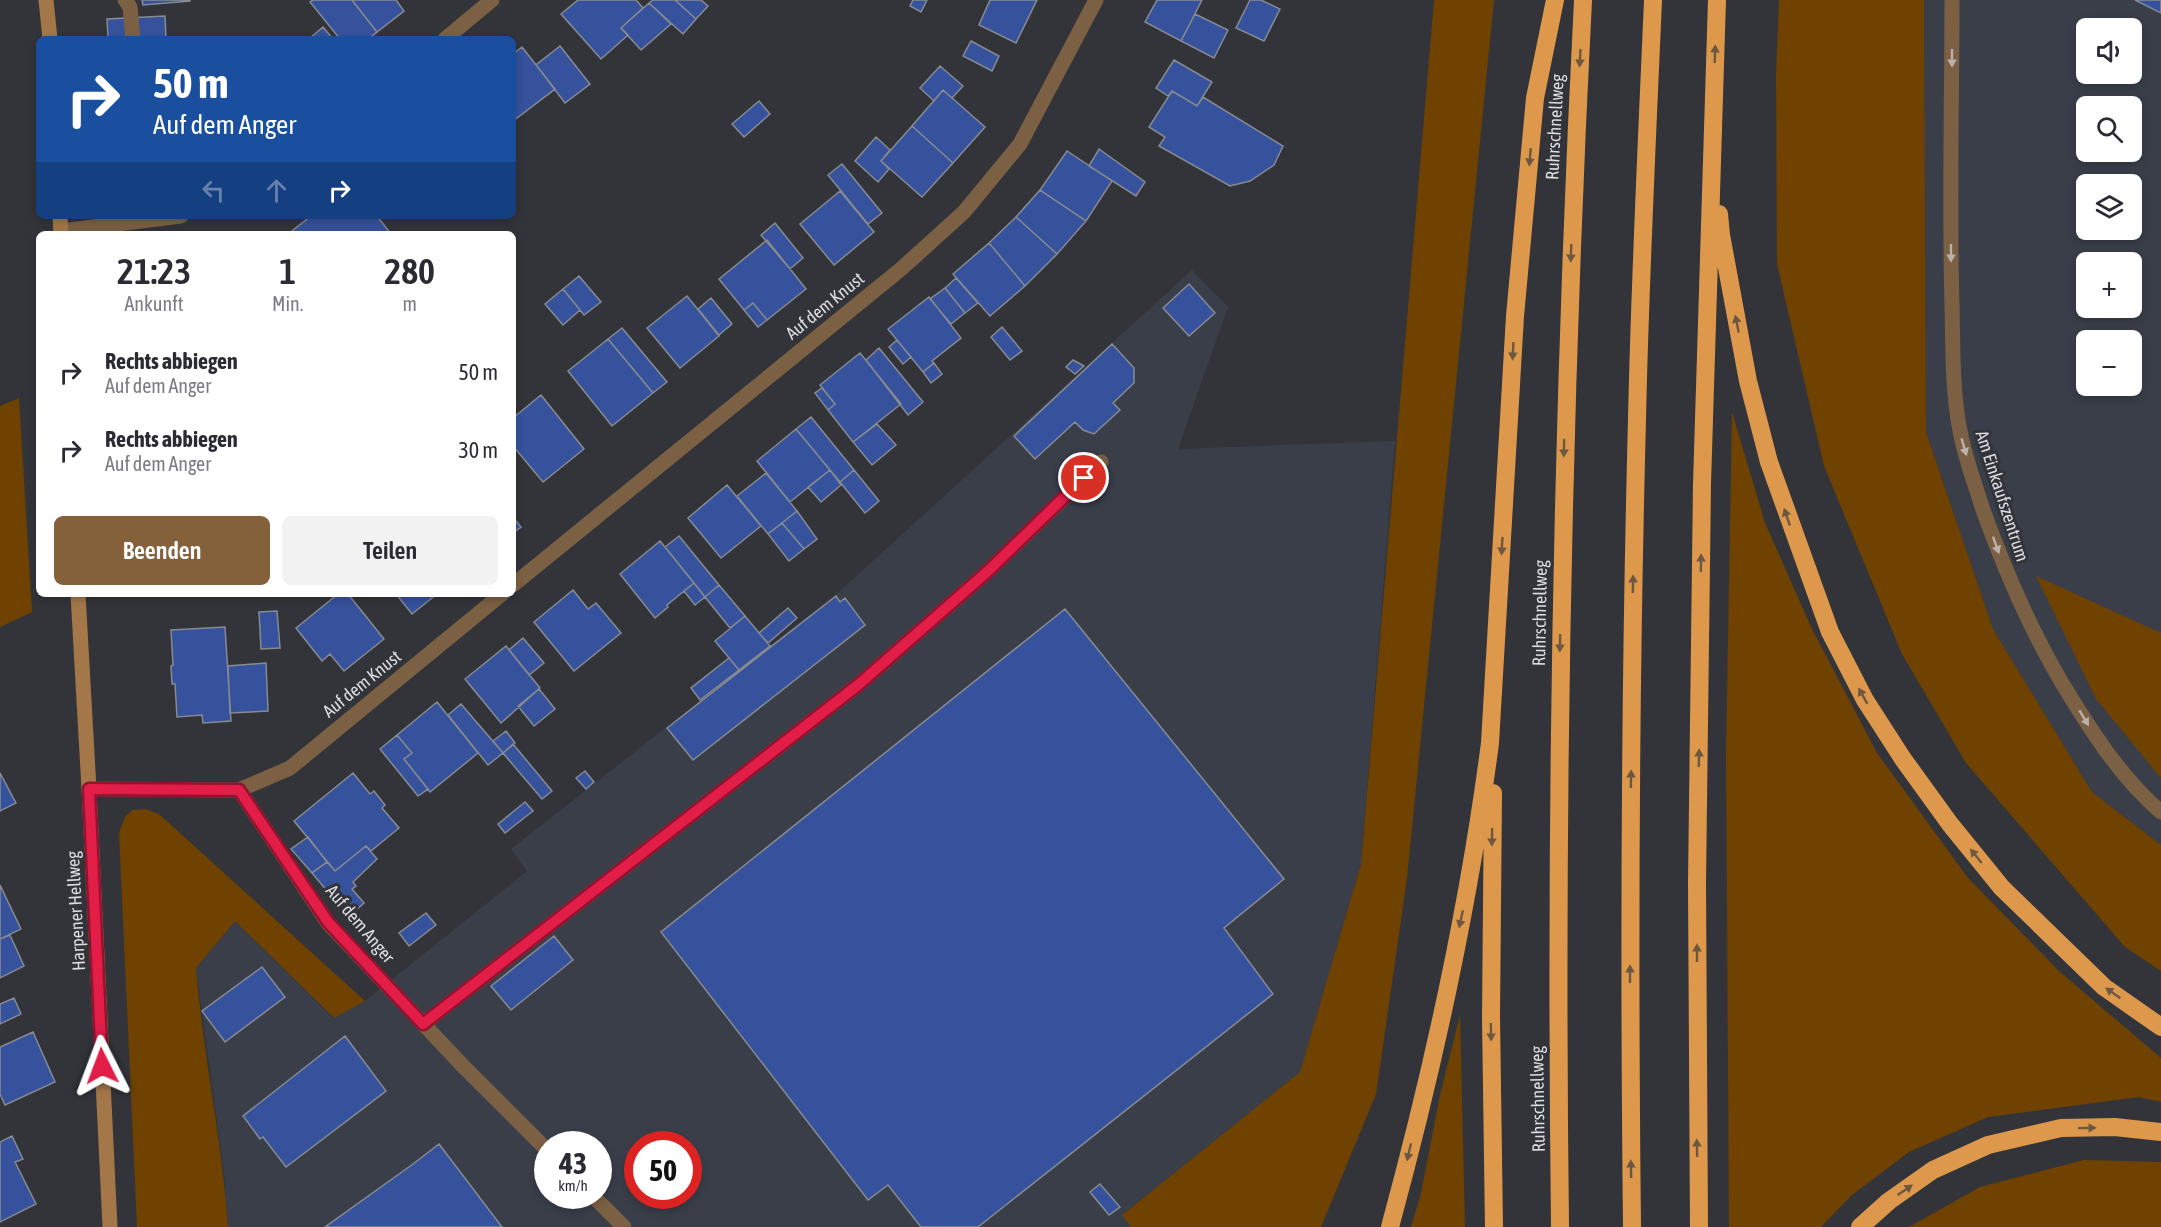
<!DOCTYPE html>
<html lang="de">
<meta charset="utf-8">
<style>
body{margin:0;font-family:"Asap Condensed",sans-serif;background:#f2f2f3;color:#2b2b33;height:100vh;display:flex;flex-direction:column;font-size:22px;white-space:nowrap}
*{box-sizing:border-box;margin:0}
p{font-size:20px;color:#7c7c81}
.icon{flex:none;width:33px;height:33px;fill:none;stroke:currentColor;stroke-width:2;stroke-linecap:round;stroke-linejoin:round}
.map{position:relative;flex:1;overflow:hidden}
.sheet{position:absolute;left:36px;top:231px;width:480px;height:366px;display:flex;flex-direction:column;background:#fff;border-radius:9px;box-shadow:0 3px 9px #0003}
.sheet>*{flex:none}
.top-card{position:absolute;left:36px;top:36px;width:480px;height:183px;border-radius:9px;box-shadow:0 3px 9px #0003;background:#1a4fa0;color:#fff;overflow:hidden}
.fabs{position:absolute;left:2076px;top:18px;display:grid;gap:12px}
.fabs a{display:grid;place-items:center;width:66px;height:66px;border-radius:9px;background:#fff;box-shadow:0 3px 9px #0003;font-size:30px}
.speed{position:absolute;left:534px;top:1131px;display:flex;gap:12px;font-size:30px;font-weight:700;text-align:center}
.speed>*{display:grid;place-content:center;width:78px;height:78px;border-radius:50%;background:#fff;box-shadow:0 3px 9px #0003;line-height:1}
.speed small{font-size:15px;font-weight:400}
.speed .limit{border:9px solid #d22;background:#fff;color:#111}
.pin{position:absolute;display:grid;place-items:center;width:51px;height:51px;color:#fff;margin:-26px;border:3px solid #fff;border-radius:50%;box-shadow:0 2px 6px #0007}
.me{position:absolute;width:66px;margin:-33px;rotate:357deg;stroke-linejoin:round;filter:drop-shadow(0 0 4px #0008)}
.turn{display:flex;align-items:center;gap:21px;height:126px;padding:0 18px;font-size:27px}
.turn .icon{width:78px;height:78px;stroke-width:2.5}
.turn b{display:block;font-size:42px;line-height:51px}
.lanes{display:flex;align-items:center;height:57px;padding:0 18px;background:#0003;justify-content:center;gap:30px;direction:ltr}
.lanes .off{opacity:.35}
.eta{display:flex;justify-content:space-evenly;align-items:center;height:102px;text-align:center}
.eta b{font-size:36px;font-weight:600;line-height:42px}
.primary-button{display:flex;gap:12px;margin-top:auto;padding:12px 18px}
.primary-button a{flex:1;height:69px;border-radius:9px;background:#85613b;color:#fff;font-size:24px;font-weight:600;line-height:69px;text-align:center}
.primary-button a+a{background:#f2f2f3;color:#2b2b33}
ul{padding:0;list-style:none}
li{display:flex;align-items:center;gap:18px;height:78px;padding:0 18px}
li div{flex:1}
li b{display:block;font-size:22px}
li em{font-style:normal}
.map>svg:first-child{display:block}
.built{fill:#393e49;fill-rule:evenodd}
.green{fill:#6f4201}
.building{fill:#36529c;stroke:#878a91;stroke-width:1.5}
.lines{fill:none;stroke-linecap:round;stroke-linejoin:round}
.lane{stroke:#7c6043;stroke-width:15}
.street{stroke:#7c6043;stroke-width:15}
.secondary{stroke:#a37748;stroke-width:15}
.highway{stroke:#dd984c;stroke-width:18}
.oneway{fill:#6e5740}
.oneway2{fill:#bab1aa}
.route-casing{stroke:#92132f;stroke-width:15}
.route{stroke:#e11d48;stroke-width:10}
.labels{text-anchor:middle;stroke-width:6;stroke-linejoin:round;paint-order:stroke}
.street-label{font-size:18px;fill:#dbdde1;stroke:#32343a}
</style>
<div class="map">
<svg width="2161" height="1227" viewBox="0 0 2161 1227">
<rect width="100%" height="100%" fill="#32343a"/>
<path class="built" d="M1924,0H2161V845L2092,792L1993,629L1926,432ZM2086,28H2132V74H2086ZM2086,106H2132V152H2086ZM2086,184H2132V230H2086ZM2086,262H2132V308H2086ZM2086,340H2132V386H2086Z
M1192,270L1228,307L1178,449L1395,441L1361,864L1300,1072L1123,1214L1131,1227H228L224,1173L196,968L235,921L333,1018L365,1001L527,871L511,849L841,590ZM548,1144H598V1196H548ZM638,1144H688V1196H638Z"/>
<path class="green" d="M1434,0H1494L1407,878L1376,1094L1321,1227H1131L1122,1215L1300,1072L1361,864Z
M1779,0H1924L1926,432L1993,629L2092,792L2161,845V971L2125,947L1966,763L1902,654L1824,466L1777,264L1776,73Z
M19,398L32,612L0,627V406Z
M1732,412L1765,523L1812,629L1877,753L1968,878L2059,971L2161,1058V1102L2139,1097L1988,1117L1909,1152L1852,1195L1821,1227H1729L1726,754Z
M2036,576L2161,633V778L2096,699Z
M145,809L159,814L365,1001L334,1018L235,921L196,968C203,1055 222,1140 228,1227H137L119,833L125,817L132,810Z
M1460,1015L1465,1227H1411L1421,1193L1440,1095Z
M2084,1160L2161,1162V1227H1909L1980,1187Z"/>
<path class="building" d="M142,0H190V1L143,5Z
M313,0H352L377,32L368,39H340L310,2Z
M352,0H396L404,11L377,32Z
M578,0H636L643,8L621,28L628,35L601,59L561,14Z
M653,0H675L696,19L683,34L649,3Z
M675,0H701L708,6L696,19Z
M913,0H927L921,12L910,6Z
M990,0H1037L1016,43L979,25Z
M1157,0H1202L1181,41L1145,22Z
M1250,0H1261L1280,9L1264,41L1236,28Z
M2135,0H2161V13Z
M649,3L671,24L641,50L621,28Z
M1195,14L1228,30L1214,58L1181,41Z
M165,16L166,39H108L107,19Z
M323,27L333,39H310V38Z
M971,41L999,56L992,71L963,56Z
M560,46L590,84L565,103L536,65Z
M522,47L555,89L513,121V54Z
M1174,60L1212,82L1197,106L1172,91L1168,96L1156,88Z
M940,66L963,86L952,98L943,90L934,101L920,88Z
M943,90L985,127L953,163L912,126Z
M1172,91L1197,106L1203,97L1283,146L1274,165L1250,181L1230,186L1159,146L1165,137L1149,127Z
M759,101L770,114L744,137L732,124Z
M912,126L953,163L922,197L881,161Z
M876,137L890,150L881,161L889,169L878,182L855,161Z
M1099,149L1145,182L1136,196L1089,166Z
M1067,151L1112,181L1086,221L1040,190Z
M842,164L882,213L868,224L828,175Z
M1040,190L1086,221L1057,254L1016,217Z
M840,191L874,232L834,265L800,224Z
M311,216H377L391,234H288Z
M1016,217L1057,254L1025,286L989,243Z
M775,223L803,258L790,269L761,235Z
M767,240L806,289L767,320L753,303L744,310L719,279Z
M989,243L1025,286L990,316L953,274Z
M579,276L601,302L584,315L563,289Z
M956,278L978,303L965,313L945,288Z
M1189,284L1215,313L1189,336L1163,308Z
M945,288L965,313L951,324L930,299Z
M563,289L580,310L563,325L545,304Z
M687,296L719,336L680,368L647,328Z
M929,297L961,338L932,361L934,363L923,372L888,329Z
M711,298L732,324L719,335L698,309Z
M753,303L767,320L758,327L744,310Z
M1002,327L1022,351L1010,360L991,337Z
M622,328L667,382L653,393L608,339Z
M608,339L653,393L612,426L568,371Z
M897,340L911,357L903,364L889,347Z
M1112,344L1134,368V383L1113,403L1120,410L1094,434L1083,430L1075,422L1035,459L1014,436Z
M879,348L923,402L908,415L866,360Z
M860,353L901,404L853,442L828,410L835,404L820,385Z
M1073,360L1084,366L1075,374L1066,367Z
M934,363L942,374L931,383L923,372Z
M822,388L835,404L828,410L815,393Z
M541,395L584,449L543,482L513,446V418Z
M811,417L854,470L840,482L796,429Z
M877,424L896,445L872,465L853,442Z
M796,429L830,470L790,502L757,461Z
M830,470L841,485L821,502L808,487Z
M854,470L879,501L865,513L840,482Z
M766,473L797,511L768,534L737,496Z
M727,485L761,526L721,558L688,518Z
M797,511L817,539L804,549L782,523Z
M513,517L521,527L513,533Z
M782,523L804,549L789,561L768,534Z
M679,536L719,585L705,597L665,547Z
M660,541L694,583L667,605L668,607L655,618L620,574Z
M694,583L705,597L695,605L684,591Z
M719,585L745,616L730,628L705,597Z
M573,590L588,609L596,603L621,633L574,671L534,622Z
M338,594H348L384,639L344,671L330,654L322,661L296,628Z
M396,594H437L412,614Z
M836,596L840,602L845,598L865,625L693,760L667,728Z
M788,608L797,618L768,643L759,633Z
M1065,609L1284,879L1224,928L1273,994L978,1227H921L888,1185L868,1200L661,932Z
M277,611L280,648L261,649L259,612Z
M745,616L770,646L739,670L715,641Z
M225,627L231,721L203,723L202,715L177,717L175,684H172L171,666L173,665L171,630Z
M523,638L544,663L529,675L509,650Z
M506,646L540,688L501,723L465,679Z
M729,658L739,670L700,700L691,688Z
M266,663L268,711L230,713L228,666Z
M539,689L555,709L534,726L518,706Z
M437,702L478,753L430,792L404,759L412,753L397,735Z
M461,704L503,753L488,765L448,715Z
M506,731L515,743L503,753L493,741Z
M397,735L412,753L404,759L428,789L418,796L380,749Z
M513,744L552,791L542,799L503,753Z
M585,771L594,782L586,789L576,778Z
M0,773L16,803L0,811Z
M353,773L370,794L374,791L385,805L382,808L399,828L371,851L366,846L335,871L294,821Z
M525,802L533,811L505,833L498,824Z
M308,837L327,862L312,873L291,849Z
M366,846L377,859L353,882L356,886L352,889L364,903L352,914L327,891L312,873L327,862L335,871Z
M0,885L21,929L0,939Z
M426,913L436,925L409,946L399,933Z
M10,935L24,966L0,978V939Z
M554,936L573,960L511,1010L491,986Z
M262,967L285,997L225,1042L202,1011Z
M14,998L21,1014L0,1024V1004Z
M33,1032L55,1082L5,1105L0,1094V1047Z
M345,1036L386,1091L286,1167L263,1137L260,1139L243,1116Z
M12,1136L23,1159L15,1162L36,1204L0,1222V1142Z
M439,1144L502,1227H325L413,1164Z
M1100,1184L1120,1207L1109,1215L1090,1192Z"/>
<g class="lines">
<path class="lane" d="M125,0L130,7L133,39
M1952,0C1952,101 1949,203 1952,304C1953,346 1952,390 1960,431C1965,458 1975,484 1983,510C2005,571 2029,627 2062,683C2090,729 2120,777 2161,812
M423,1024L858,685L987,572L1101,462"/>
<path class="street" d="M445,39L492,0
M61,231L181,216
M513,585L901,269L964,212L1020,144L1096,0
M89,789L239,790L328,923L463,1066L548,1151
M239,790L290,768L502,594
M593,1196L624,1227"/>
<path class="secondary" d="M46,0L50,39
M60,216L61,234
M78,594L89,789L110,1227"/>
<path class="highway" d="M1719,214L1721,235L1748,381L1769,462L1830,632L1865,700L1903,759L1950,824L2002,888L2104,987L2161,1027
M1493,793L1491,1017L1494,1227
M1390,1227C1433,1069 1469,905 1490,743L1515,316L1535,98L1555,0
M1560,1227C1555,818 1562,409 1583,0
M1632,1227C1629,958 1630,688 1637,419C1640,279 1647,140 1653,0
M1699,1227L1697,883L1702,484L1717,0
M1860,1227L1889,1201L1933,1170L1988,1145L2061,1128L2115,1127L2161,1132"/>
</g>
<defs><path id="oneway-solid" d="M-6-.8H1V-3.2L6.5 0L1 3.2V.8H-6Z" transform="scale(1.5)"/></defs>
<g class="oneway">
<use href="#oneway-solid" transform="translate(1715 54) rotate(-88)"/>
<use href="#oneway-solid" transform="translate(1580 58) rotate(93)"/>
<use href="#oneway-solid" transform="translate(1530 157) rotate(95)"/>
<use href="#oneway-solid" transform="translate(1571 253) rotate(92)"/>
<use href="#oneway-solid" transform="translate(1737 324) rotate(-101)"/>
<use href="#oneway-solid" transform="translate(1513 351) rotate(93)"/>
<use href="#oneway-solid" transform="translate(1564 448) rotate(91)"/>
<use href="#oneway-solid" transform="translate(1787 517) rotate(-109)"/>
<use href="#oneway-solid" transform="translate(1502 546) rotate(93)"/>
<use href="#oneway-solid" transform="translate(1701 563) rotate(-89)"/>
<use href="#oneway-solid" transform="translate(1633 584) rotate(-89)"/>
<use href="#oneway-solid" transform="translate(1560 643) rotate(91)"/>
<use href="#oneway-solid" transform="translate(1863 696) rotate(-119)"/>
<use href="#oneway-solid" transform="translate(1699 758) rotate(-89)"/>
<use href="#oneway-solid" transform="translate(1631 779) rotate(-89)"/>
<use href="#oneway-solid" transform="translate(1492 837) rotate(91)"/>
<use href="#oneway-solid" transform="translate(1976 856) rotate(-129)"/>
<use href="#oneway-solid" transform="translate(1461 919) rotate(102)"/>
<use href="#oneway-solid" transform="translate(1697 953) rotate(-90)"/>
<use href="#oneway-solid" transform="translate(1630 974) rotate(-90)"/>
<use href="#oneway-solid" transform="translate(2113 993) rotate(-145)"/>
<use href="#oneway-solid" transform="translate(1491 1032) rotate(89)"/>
<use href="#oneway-solid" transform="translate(2087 1128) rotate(-1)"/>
<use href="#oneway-solid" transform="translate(1697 1148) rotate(-91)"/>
<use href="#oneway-solid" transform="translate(1409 1152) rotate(103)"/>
<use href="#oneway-solid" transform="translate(1631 1169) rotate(-91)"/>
<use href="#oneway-solid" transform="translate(1905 1190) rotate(-34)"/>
</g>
<g class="oneway2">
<use href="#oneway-solid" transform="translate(1952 58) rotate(90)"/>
<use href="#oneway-solid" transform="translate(1951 253) rotate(90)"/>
<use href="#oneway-solid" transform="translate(1964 447) rotate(74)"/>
<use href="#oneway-solid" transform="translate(1996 545) rotate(70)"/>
<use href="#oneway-solid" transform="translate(2084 718) rotate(59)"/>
</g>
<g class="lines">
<g class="route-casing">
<path id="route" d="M102,1066L89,789L239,790L328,922L423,1024L858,685L987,572L1084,478"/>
</g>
<use href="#route" class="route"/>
</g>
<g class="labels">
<g class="street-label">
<text transform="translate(1555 127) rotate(-87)" y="6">Ruhrschnellweg</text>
<text transform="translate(825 306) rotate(-39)" y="6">Auf dem Knust</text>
<text transform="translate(2002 496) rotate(72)" y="6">Am Einkaufszentrum</text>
<text transform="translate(1540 613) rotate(-89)" y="6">Ruhrschnellweg</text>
<text transform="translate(362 684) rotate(-39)" y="6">Auf dem Knust</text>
<text transform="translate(76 911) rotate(-93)" y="6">Harpener Hellweg</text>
<text transform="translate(360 924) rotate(50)" y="6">Auf dem Anger</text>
<text transform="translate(1538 1099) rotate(-91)" y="6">Ruhrschnellweg</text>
</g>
</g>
</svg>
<div class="fabs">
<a><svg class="icon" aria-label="sound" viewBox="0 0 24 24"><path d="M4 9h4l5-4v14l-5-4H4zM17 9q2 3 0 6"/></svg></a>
<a><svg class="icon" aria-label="search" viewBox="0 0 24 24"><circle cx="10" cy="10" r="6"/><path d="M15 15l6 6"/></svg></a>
<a><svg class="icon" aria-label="layers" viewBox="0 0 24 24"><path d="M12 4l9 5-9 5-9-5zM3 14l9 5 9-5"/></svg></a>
<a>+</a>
<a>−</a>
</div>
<div class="speed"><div>43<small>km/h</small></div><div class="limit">50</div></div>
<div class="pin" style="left:1084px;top:478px;background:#d93025"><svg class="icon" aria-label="arrive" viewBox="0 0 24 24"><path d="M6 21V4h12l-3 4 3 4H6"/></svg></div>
<svg class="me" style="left:102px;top:1066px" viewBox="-20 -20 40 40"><path d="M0-17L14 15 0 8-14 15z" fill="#e11d48" stroke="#fff" stroke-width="4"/></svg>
<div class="top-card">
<div class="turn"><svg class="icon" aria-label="right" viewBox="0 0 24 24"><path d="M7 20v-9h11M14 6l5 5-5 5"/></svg><div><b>50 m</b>Auf dem Anger</div></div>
<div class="lanes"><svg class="icon off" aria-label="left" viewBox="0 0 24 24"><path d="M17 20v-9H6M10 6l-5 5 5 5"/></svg><svg class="icon off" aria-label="ahead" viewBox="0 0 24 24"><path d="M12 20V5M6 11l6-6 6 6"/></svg><svg class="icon" aria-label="right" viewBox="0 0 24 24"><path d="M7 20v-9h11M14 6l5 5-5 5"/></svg></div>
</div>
<section class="sheet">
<div class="eta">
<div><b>21:23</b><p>Ankunft</p></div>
<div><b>1</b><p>Min.</p></div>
<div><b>280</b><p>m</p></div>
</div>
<ul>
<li><svg class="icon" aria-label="right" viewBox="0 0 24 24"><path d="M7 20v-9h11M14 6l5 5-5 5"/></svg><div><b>Rechts abbiegen</b><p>Auf dem Anger</p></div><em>50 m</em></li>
<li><svg class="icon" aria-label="right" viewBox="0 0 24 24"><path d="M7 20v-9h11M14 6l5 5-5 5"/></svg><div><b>Rechts abbiegen</b><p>Auf dem Anger</p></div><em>30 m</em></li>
</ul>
<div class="primary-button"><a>Beenden</a><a>Teilen</a></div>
</section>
</div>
